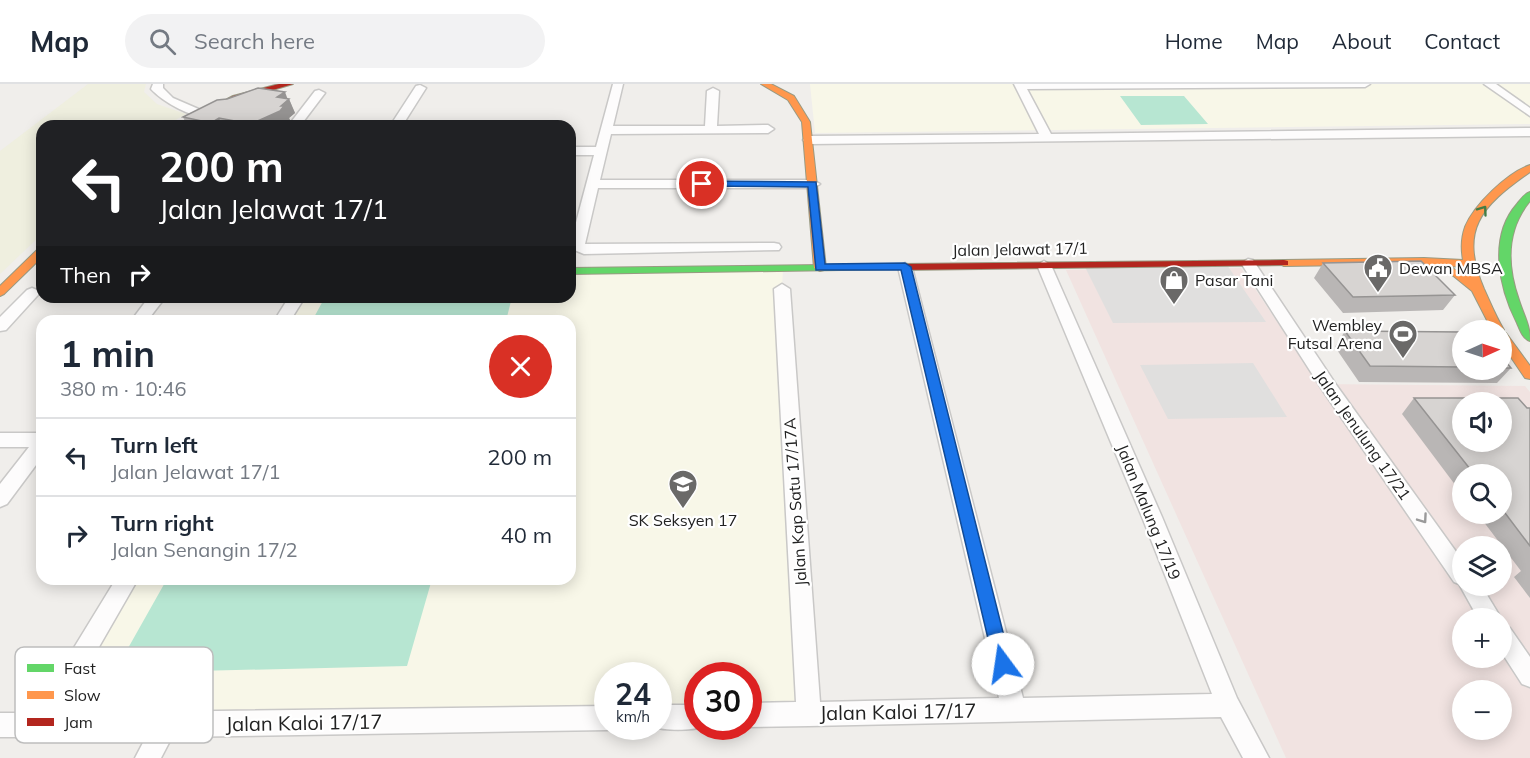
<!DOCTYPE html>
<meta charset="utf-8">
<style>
body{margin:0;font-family:Mulish,sans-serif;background:#f2f2f3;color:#1f2937;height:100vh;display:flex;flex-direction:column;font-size:22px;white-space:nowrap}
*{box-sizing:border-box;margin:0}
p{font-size:20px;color:#747a83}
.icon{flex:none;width:33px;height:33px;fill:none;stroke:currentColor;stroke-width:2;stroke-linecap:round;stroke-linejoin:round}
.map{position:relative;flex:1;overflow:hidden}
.sheet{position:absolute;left:36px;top:231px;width:540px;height:270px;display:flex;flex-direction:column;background:#fff;border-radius:18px;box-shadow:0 3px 15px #0003}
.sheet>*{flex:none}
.banner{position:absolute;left:36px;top:36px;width:540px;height:183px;border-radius:18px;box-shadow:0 3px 15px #0003;background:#202124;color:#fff;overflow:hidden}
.needle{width:39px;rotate:87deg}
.tools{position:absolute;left:1452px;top:236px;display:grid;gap:12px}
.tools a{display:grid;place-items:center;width:60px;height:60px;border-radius:50%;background:#fff;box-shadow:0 3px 15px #0003;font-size:30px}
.speed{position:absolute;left:594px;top:578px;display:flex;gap:12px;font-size:30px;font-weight:700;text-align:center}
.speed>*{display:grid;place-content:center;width:78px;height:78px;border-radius:50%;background:#fff;box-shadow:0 3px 15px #0003;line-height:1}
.speed small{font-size:15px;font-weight:400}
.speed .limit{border:9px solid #d22;background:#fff;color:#111}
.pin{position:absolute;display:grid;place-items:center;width:51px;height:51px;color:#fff;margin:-26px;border:3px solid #fff;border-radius:50%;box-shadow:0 2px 6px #0007}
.me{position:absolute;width:66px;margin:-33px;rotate:346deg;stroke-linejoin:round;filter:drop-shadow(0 0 4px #0008)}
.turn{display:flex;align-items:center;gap:21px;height:126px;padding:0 24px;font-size:27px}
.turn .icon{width:78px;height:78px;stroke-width:2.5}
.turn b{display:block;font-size:42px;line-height:51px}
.then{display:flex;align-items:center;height:57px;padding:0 24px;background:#0003;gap:12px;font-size:22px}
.round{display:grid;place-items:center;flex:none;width:63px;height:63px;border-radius:32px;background:#f2f2f3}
.summary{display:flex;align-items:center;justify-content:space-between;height:102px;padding:0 24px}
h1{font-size:36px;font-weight:700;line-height:45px}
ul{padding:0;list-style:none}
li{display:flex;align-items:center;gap:18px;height:78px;padding:0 24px;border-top:2px solid #e0e1e3}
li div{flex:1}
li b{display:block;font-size:22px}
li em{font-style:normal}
header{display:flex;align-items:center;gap:36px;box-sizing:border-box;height:84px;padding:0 30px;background:#fff;border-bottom:2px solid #e0e1e3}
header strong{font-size:28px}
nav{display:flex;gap:33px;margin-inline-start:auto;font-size:21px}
.search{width:420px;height:54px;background:#f2f2f3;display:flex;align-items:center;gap:15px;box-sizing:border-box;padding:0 21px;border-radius:33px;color:#747a83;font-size:22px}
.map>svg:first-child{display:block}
.commercial{fill:#f1e3e1;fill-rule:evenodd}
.education{fill:#f8f7e8}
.farmland{fill:#efefdf}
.pitch{fill:#b7e6d2}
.parking{fill:#e0dfde}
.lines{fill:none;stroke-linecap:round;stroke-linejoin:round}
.street-casing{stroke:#c9c8c7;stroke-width:3}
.fast-casing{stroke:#999a82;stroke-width:2}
.slow-casing{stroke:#999a82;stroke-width:2}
.jam-casing{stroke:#999a82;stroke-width:2}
.street{fill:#fdfcfc;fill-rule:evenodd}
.fast{fill:#63d668;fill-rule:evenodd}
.slow{fill:#ff974d;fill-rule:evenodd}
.jam{fill:#b3261e;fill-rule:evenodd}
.wall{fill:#b9b6b5}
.shaded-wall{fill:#969493}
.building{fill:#d7d4d2;stroke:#969493;stroke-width:1.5;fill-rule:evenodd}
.oneway{stroke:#427c45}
.oneway2{stroke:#9a9a9a}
.route{fill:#1a73e8;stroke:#114b97;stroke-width:1.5}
.labels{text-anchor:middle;stroke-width:4.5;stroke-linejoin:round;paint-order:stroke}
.street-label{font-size:16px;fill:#222;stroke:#fff}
.poi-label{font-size:16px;fill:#222;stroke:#fff;text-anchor:start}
.near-street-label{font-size:20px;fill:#222;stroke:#fff}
.key{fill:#fff;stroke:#bdbdbd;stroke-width:1.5}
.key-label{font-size:16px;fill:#222}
</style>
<header>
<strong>Map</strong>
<div class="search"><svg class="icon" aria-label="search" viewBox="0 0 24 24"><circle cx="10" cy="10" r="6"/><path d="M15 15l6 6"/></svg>Search here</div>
<nav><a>Home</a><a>Map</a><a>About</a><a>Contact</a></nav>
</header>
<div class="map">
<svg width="1530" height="674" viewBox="0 0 1530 674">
<rect width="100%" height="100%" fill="#f0eeeb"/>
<path class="commercial" d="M1241,184L1319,300L1525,302L1530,308V674H1286L1066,186ZM1462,318H1502V357H1462ZM1462,390H1502V429H1462ZM1462,462H1502V501H1462ZM1462,534H1502V573H1462ZM1462,606H1502V645H1462Z"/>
<path class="education" d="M810,0H1530V40L815,49Z
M783,184L782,205L809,630L749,631L748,591H698L697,633H659L658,591H608L607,634L41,640L128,495H570V237H283L297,213H570V187Z"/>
<path class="farmland" d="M88,0H146L144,8L157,20L186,30L165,42H42V150L0,190V67Z"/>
<path class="pitch" d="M1120,12H1184L1208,40L1141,41Z
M325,213H512L506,237H312Z
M167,495H432L407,582L114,589Z"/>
<path class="parking" d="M1227,181L1266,238L1113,239L1085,183Z
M1253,279L1287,333L1168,335L1140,281Z"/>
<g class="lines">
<g class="street-casing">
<path id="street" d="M153,0H163V4L173,14L210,30L208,32C192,35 162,17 151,5Z
M613,0H623L613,42H705L707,7L713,4L719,7L717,42L768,41L774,45L768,49L611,50L600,96H813L820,100L813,104H598L585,160L774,159L779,160L781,163L779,166L584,170L572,165L570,161L594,71H570V63H596Z
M1014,0H1370L1365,3L1027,5L1051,50L1530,44V52L809,60L803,56L809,52L1039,50Z
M1484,0H1496L1530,24V32Z
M420,1L426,4L402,42H390L416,2Z
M319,6L325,9L300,42H288L315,7Z
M1248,175L1253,176L1337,302L1462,476V501H1481L1501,534H1478L1459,500L1454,498L1325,310L1241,179Z
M1044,177L1051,181L1162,433L1237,614L1269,674H1243L1221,633L809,642L748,643L746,642H748V619L796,618L774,205L782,200L790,205L820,618L999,614L898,183L905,179L912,183L1023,614L1212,610L1142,433L1037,181Z
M32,204L37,206L40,209L37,212L6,246L0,247V233L27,206Z
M149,213L164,215L147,237H131Z
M289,213H305L290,237H274Z
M0,349H42V373L7,420L0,423V400L29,363H0Z
M116,495H138L61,629L608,622V642H617L608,646L172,653L161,674H135L146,653H0V629H34Z
M1502,541L1510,544L1530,573V603L1522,600L1502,569Z
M658,621H698V642H705C691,647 665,647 651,642H658Z"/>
</g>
<g class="fast-casing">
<path id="fast" d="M1530,108V117C1506,146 1507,182 1519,216C1524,232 1530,240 1530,257C1523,255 1520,246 1517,239C1499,204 1488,153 1517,120C1521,115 1524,110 1530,108Z
M901,180L907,183L905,185L570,190V184Z"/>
</g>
<g class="slow-casing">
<path id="slow" d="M761,0H771L794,12L810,38L826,184L824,186L820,187L814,184L802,38L788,16Z
M1530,81V88C1480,123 1459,146 1484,205C1490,218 1496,233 1504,246L1503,248L1506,249L1530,282V295L1525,294L1502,260V246H1492L1472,207L1451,190L1423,180L1284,182L1278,179L1284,176L1424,174L1463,176C1461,165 1461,154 1465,143C1474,121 1507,89 1530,81ZM1448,182L1464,183L1467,192Z
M42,164V173L4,210L0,212V202L38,165Z"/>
</g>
<g class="jam-casing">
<path id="jam" d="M279,0H293L239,16L188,42H177L233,12Z
M1284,176L1288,177V181L901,186L895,183L901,180Z"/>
</g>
<use href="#street" class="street"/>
<use href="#fast" class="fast"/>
<use href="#slow" class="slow"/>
<use href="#jam" class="jam"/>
</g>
<path class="wall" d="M227,15H289L295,29L289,34L290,36L286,41L283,42H187L183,33Z
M1323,179L1455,211L1443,226L1343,229L1314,194Z
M1345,247L1462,248V285H1502V273L1511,284L1497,299L1359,298L1335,263Z
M1414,314L1530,324V514L1514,493L1521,487L1477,429H1502V390H1462V410L1402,330Z"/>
<path class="shaded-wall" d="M285,8L288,16L289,15L295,29L289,34L290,36L286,41L283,42H252L251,40L277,13Z
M219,34L223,42H212L211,39Z"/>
<path class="building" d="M258,4L285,8L277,13L289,15L281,22H284L280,27L251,40L219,34L211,39L183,33L217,16L227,15Z
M1421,177L1455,211L1353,213L1323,179Z
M1345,247L1462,248V283L1370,282Z
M1502,273L1511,284H1502Z
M1414,314H1518L1527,324H1530V462L1502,425V390H1474ZM1462,318H1502V357H1462Z"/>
<defs><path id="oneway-chevron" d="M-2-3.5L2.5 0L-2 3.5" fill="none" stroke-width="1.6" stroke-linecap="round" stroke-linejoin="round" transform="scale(1.5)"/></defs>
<use class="oneway" href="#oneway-chevron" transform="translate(1483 126) rotate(-54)"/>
<use class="oneway2" href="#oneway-chevron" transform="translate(1423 435) rotate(55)"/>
<path class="route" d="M702,97L816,98L825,180L905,179L911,183L1011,580L1009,586L1003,588L996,586L994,580L901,186H816L808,103L699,102V98Z"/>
<defs>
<g id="civic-pin" transform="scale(1.5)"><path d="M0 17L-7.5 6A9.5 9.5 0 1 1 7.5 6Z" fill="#6a6968" stroke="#fff"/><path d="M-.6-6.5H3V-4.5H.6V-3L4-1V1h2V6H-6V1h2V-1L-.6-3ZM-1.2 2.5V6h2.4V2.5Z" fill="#fff"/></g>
<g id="shop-pin" transform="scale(1.5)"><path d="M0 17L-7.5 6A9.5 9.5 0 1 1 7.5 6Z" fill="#6a6968" stroke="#fff"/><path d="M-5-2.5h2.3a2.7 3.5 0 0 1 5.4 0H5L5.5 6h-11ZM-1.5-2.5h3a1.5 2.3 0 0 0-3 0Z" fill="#fff"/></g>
<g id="stadium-pin" transform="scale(1.5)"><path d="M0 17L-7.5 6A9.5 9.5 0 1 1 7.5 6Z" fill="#6a6968" stroke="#fff"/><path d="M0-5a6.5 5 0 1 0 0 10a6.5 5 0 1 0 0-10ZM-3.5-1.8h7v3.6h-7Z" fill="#fff"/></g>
<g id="school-pin" transform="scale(1.5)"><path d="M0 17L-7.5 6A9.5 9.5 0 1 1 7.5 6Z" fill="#6a6968" stroke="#fff"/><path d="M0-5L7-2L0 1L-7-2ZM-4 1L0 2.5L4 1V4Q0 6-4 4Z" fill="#fff"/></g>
</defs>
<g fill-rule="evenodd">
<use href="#civic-pin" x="1378" y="184"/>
<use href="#shop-pin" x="1174" y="196"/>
<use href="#stadium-pin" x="1403" y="250"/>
<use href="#school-pin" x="683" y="400"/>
</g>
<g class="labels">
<g class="street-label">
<text transform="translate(1020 165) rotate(-1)" y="6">Jalan Jelawat 17/1</text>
<text transform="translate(1363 351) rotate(55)" y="6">Jalan Jenulung 17/21</text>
<text transform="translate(795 418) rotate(-94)" y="6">Jalan Kap Satu 17/17A</text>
<text transform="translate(1149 428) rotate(68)" y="6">Jalan Malung 17/19</text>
</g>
<g class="poi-label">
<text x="1399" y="190">Dewan MBSA</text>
<text x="1195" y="202">Pasar Tani</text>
<text x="1382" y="247" text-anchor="end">Wembley<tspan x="1382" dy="18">Futsal Arena</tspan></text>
<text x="683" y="442" text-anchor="middle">SK Seksyen 17</text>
</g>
<g class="near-street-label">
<text transform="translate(898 628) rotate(-1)" y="7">Jalan Kaloi 17/17</text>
<text transform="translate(304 639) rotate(-1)" y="7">Jalan Kaloi 17/17</text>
</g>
</g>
<rect x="15" y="563" width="198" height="96" rx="9" class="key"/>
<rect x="27" y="580" width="27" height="8" fill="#63d668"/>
<rect x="27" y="607" width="27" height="8" fill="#ff974d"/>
<rect x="27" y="634" width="27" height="8" fill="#b3261e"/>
<g class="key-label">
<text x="64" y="590">Fast</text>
<text x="64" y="617">Slow</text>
<text x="64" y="644">Jam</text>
</g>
</svg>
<div class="tools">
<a><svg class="needle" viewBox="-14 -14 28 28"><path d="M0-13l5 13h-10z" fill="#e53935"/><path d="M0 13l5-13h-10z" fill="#747a83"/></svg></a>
<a><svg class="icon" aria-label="sound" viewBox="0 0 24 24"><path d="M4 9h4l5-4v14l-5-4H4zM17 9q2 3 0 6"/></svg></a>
<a><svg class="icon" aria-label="search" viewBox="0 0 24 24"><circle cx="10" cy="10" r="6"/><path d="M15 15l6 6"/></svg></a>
<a><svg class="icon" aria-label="layers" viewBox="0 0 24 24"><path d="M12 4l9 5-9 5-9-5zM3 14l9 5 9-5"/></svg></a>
<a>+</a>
<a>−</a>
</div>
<div class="speed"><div>24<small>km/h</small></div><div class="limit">30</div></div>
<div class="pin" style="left:702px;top:100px;background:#d93025"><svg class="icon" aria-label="arrive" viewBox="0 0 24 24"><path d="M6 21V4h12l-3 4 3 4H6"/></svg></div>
<svg class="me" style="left:1003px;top:580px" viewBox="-20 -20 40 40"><circle r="19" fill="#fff"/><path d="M0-13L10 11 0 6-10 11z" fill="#1a73e8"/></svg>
<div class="banner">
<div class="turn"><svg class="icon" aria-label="left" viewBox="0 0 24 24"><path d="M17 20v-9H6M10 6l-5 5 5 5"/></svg><div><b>200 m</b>Jalan Jelawat 17/1</div></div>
<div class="then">Then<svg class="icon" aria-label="right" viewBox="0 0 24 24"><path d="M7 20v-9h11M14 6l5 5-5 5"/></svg></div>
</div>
<section class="sheet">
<div class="summary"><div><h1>1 min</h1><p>380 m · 10:46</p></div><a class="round" style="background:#d93025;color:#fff"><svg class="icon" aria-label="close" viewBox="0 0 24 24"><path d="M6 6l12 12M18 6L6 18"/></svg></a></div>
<ul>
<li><svg class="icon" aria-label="left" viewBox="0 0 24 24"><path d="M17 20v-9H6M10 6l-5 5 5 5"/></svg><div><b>Turn left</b><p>Jalan Jelawat 17/1</p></div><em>200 m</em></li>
<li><svg class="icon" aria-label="right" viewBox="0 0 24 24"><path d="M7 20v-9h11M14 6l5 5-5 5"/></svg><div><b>Turn right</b><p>Jalan Senangin 17/2</p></div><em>40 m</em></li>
</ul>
</section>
</div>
